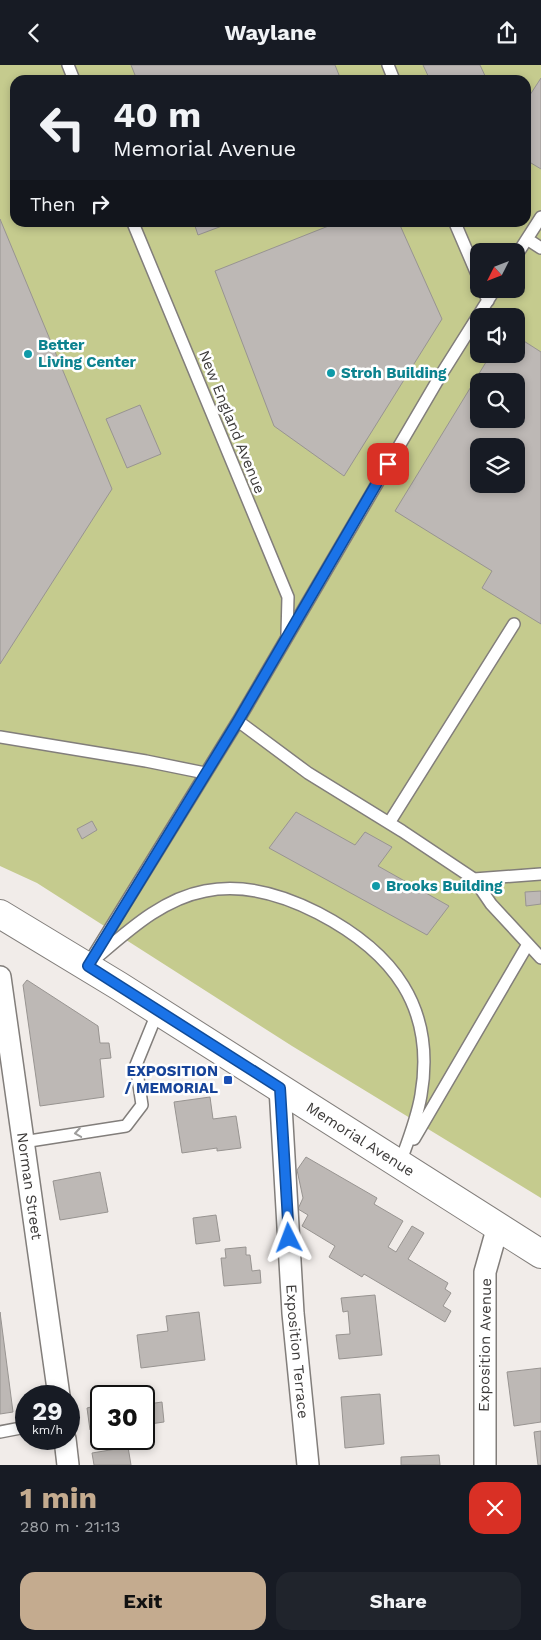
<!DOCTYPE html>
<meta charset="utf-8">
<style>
body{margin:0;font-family:"Work Sans",sans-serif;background:#20242c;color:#f1f3f6;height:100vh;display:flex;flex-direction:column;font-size:19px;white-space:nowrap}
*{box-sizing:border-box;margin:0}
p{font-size:16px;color:#9ea1a6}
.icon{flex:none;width:28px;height:28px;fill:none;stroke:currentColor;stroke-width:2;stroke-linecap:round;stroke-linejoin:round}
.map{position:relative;height:1400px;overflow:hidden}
.panel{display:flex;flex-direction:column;background:#171b24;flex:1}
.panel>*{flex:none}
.top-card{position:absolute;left:10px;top:10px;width:521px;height:152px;border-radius:15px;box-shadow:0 2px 8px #0003;background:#171b24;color:#f1f3f6;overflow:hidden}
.needle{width:32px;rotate:228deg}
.fabs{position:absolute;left:470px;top:178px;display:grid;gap:10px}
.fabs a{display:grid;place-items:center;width:55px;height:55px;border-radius:10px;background:#171b24;box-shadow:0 2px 8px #0003;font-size:25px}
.speed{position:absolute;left:15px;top:1320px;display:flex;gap:10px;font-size:25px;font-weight:700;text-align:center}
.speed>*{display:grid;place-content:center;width:65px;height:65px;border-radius:50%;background:#171b24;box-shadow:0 2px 8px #0003;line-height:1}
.speed small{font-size:12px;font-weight:400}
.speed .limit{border:2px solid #111;border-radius:8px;background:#fff;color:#111}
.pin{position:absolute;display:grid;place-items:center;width:42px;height:42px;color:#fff;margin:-21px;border-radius:10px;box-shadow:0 2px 8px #0006}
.me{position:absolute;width:55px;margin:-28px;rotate:357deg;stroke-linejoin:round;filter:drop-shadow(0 0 4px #0008)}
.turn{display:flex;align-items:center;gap:18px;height:105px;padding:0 20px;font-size:22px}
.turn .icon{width:65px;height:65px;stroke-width:2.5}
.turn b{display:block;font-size:35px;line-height:42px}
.then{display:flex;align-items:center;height:48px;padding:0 20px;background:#0003;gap:10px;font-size:19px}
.round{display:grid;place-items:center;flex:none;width:52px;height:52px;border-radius:15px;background:#20242c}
.summary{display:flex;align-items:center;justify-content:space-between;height:85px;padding:0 20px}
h1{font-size:30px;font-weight:700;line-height:38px;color:#c4ab8f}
.primary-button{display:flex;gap:10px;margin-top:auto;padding:10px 20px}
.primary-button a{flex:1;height:58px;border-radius:15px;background:#c4ab8f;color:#111;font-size:20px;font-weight:700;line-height:58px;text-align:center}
.primary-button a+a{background:#20242c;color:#f1f3f6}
header{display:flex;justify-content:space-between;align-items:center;height:65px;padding:0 20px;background:#171b24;font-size:22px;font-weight:700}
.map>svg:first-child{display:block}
.green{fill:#c5cb8e;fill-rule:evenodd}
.building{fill:#bdb8b5;stroke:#989491;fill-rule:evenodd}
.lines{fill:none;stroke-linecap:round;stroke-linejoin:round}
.lane-casing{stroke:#827e7b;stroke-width:14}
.street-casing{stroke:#827e7b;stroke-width:24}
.primary-casing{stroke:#827e7b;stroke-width:30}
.lane{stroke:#fff;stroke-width:11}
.street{stroke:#fff;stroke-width:21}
.primary{stroke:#fff;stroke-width:28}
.oneway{stroke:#9e9d9c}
.route-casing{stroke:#114b97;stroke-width:12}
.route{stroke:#1a73e8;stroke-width:9}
.culture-dot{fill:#0f9aa8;stroke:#fff;stroke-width:2}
.transit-dot{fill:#1a4fb4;stroke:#fff;stroke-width:2}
.labels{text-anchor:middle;stroke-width:5;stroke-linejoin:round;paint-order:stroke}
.culture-label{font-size:15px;font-weight:bold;fill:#0d838f;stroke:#fff;text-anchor:start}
.street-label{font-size:15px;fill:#3d3b3a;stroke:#fff}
.transit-label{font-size:15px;font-weight:bold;fill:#164399;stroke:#fff;text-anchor:end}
</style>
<header><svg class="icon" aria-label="back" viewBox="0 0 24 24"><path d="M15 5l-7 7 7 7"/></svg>Waylane<svg class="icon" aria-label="share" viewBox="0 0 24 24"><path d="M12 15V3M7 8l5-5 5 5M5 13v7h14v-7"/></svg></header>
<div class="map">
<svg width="541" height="1400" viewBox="0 0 541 1400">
<rect width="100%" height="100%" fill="#f1ece9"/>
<path class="green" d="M0,0H541V1133L292,981L37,818L0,801ZM15,15H526V158H15ZM479,186H516V224H479ZM479,251H516V289H479ZM479,316H516V354H479ZM479,381H516V419H479Z"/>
<path class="building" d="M131,0H335L341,15H137Z
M423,0H480L487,15H430Z
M541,13V104L526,95V36Z
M0,154L112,424L0,599Z
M194,158H230L198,170Z
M336,158H399L442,254L344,411L274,361L215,206Z
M516,271L541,287V559L482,523L492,506L395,446L491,289H516ZM479,316H516V354H479ZM479,381H516V419H479Z
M140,340L161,389L127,403L106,354Z
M296,747L355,780L365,767L392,782L378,801L449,841L427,870L269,783Z
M92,756L97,765L82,774L77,764Z
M541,826V839L526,841L525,827Z
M27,915L98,961L100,978H109L111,993L100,994L104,1032L40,1041L23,920Z
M210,1032L213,1054L236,1051L241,1083L217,1086V1083L182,1088L174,1037Z
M306,1092L377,1133L374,1139L403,1156L388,1182L396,1187L412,1161L424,1168L408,1194L448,1218L445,1224L451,1228L443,1241L451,1246L445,1257L364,1209L362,1212L329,1192L335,1181L302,1161L308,1150L298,1144L303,1133L297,1105Z
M100,1107L108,1147L60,1155L53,1116Z
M216,1150L220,1176L196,1179L193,1153Z
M246,1182V1190H250L252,1206L260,1205L261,1218L224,1221L221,1193H226L225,1184Z
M375,1230L382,1290L339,1294L336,1270L350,1269L348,1246L343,1247L341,1233Z
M0,1247L13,1347L0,1349Z
M199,1247L205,1295L141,1303L137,1270L168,1266L166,1251Z
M541,1303V1357L514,1361L507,1307Z
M380,1329L384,1379L345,1383L341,1332Z
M101,1336V1363L90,1365L87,1343L91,1342V1337Z
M162,1337L164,1357L150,1359L148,1339Z
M541,1366V1400H538L534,1367Z
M128,1382L131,1400H94L92,1388Z
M439,1390L440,1400H401V1392Z"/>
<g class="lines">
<g class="lane-casing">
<path id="lane" d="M68,0L74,15
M388,0L394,15
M133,158L288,532L287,569
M455,158L479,214
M527,174L541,183
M516,191L541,152
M483,224L488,236
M238,656L308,708L402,766L474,814L491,839L541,893
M0,672L146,696L205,708
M389,758L514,559
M474,814L541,809
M96,893C128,866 162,834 205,826C244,818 283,830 318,848C393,887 436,942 421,1030C417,1054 408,1076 400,1098
M87,901L238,656L439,313L495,224
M414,1074L528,879
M23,1077L126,1061L142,1040L136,1000L158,946
M0,1367L26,1362"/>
</g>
<g class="street-casing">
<g id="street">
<path id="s1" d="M0,912L59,1331"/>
<path id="s2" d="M280,1023L293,1248L308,1400"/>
<path d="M65,1374L68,1400"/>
<path d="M485,1400V1207L498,1161"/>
</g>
</g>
<g class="primary-casing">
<g id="primary">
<path id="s3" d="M0,849L119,921L541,1189"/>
</g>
</g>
<use href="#lane" class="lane"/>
<use href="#street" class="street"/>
<use href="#primary" class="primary"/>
</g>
<defs><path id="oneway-chevron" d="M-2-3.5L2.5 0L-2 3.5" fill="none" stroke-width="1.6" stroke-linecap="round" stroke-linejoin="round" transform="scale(1.25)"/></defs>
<use class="oneway" href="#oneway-chevron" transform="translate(78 1068) rotate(171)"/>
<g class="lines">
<g class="route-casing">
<path id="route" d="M289,1173L280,1023L88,901L238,656L388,399"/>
</g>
<use href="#route" class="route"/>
</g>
<g class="culture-dot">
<circle cx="28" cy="289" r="5"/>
<circle cx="331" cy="308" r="5"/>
<circle cx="376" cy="821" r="5"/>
</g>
<rect class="transit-dot" x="223" y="1010" width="10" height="10" rx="2.5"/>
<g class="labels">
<g class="culture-label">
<text x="38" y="285">Better<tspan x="38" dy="17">Living Center</tspan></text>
<text x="341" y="313">Stroh Building</text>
<text x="386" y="826">Brooks Building</text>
</g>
<g class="street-label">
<text transform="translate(232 357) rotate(68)" y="5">New England Avenue</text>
<text dy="5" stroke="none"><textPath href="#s3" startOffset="425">Memorial Avenue</textPath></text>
<text dy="5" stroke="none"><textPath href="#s1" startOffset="211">Norman Street</textPath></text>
<text transform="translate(485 1280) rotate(-89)" y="5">Exposition Avenue</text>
<text dy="5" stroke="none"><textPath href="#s2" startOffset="264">Exposition Terrace</textPath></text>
</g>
<g class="transit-label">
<text x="218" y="1011">EXPOSITION<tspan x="218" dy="17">/ MEMORIAL</tspan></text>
</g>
</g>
</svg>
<div class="fabs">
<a><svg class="needle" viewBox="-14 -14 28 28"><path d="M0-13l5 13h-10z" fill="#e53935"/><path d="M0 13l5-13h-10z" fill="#9ea1a6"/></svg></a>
<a><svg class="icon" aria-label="sound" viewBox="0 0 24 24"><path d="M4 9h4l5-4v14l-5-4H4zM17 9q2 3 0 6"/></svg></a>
<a><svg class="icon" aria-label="search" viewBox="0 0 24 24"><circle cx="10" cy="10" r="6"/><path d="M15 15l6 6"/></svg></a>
<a><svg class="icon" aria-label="layers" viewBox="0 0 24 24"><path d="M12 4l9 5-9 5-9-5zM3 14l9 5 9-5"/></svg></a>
</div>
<div class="speed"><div>29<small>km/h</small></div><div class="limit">30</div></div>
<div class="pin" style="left:388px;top:399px;background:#d93025"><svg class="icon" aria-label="arrive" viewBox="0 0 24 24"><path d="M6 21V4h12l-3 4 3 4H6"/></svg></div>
<svg class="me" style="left:289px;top:1173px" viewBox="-20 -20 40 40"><path d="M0-17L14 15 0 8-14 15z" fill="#1a73e8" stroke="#fff" stroke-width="4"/></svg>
<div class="top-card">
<div class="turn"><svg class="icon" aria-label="left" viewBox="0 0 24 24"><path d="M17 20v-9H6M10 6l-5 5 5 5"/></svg><div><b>40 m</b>Memorial Avenue</div></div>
<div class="then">Then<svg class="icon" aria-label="right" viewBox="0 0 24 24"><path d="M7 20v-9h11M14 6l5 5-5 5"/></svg></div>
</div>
</div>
<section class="panel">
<div class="summary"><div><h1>1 min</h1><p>280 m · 21:13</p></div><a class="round" style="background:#d93025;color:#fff"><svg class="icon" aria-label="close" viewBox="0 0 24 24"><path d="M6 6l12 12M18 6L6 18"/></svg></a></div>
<div class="primary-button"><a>Exit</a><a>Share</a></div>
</section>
